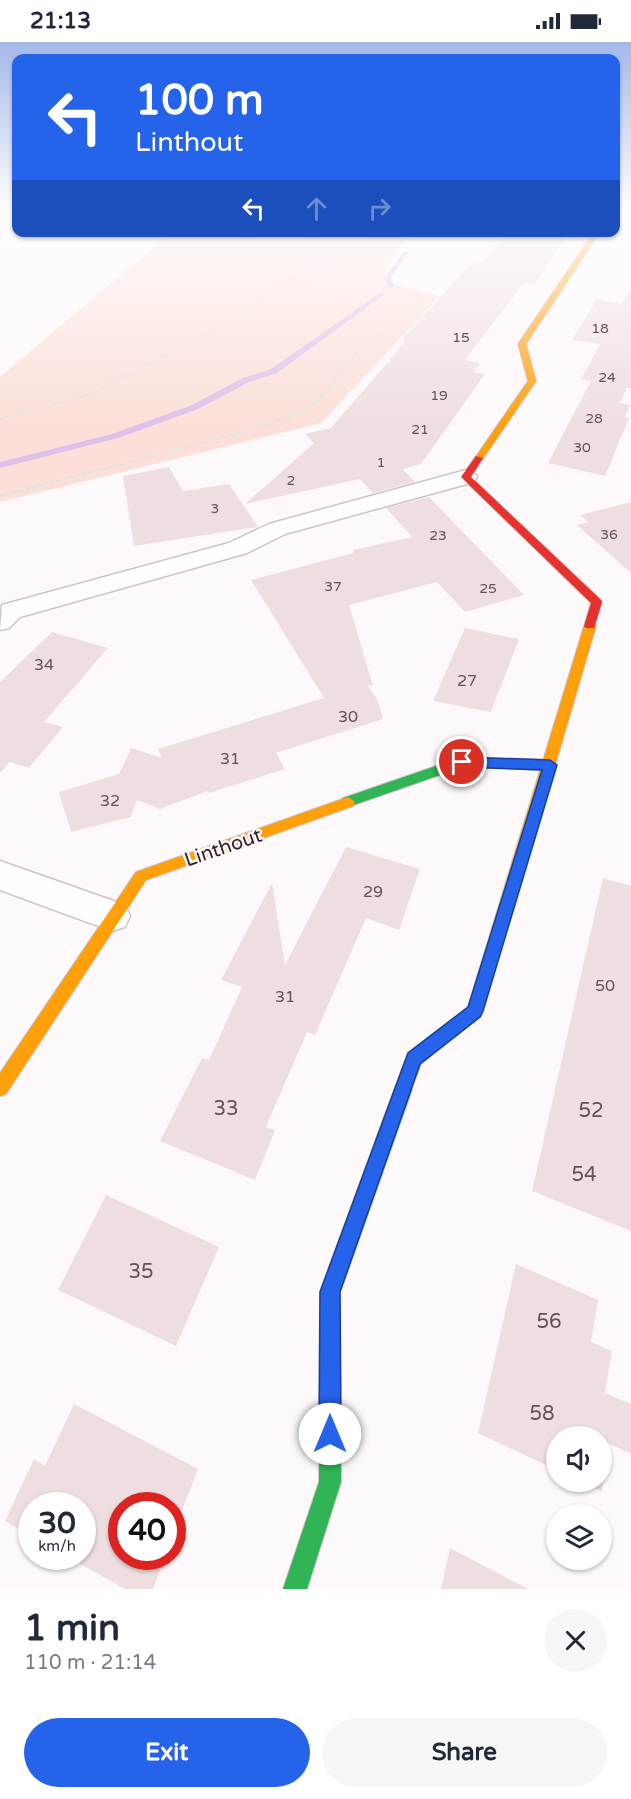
<!DOCTYPE html>
<meta charset="utf-8">
<style>
body{margin:0;font-family:"Varela Round",sans-serif;background:#f6f6f7;color:#1f2937;height:100vh;display:flex;flex-direction:column;font-size:22px;white-space:nowrap}
*{box-sizing:border-box;margin:0}
p{font-size:20px;color:#747a83}
.icon{flex:none;width:33px;height:33px;fill:none;stroke:currentColor;stroke-width:2;stroke-linecap:round;stroke-linejoin:round}
.map{position:relative;height:1547px;overflow:hidden}
.side{display:flex;flex-direction:column;background:#fff;flex:1}
.side>*{flex:none}
.guide{position:absolute;left:12px;top:12px;width:608px;height:183px;border-radius:12px;box-shadow:0 2px 4px #0004;background:#2563eb;color:#fff;overflow:hidden}
.fabs{position:absolute;left:546px;top:1384px;display:grid;gap:12px}
.fabs a{display:grid;place-items:center;width:66px;height:66px;border-radius:50%;background:#fff;box-shadow:0 2px 4px #0004;font-size:30px}
.speed{position:absolute;left:18px;top:1450px;display:flex;gap:12px;font-size:30px;font-weight:700;text-align:center}
.speed>*{display:grid;place-content:center;width:78px;height:78px;border-radius:50%;background:#fff;box-shadow:0 2px 4px #0004;line-height:1}
.speed small{font-size:15px;font-weight:400}
.speed .limit{border:9px solid #d22;background:#fff;color:#111}
.pin{position:absolute;display:grid;place-items:center;width:51px;height:51px;color:#fff;margin:-26px;border:3px solid #fff;border-radius:50%;box-shadow:0 2px 6px #0007}
.me{position:absolute;width:66px;margin:-33px;rotate:0deg;stroke-linejoin:round;filter:drop-shadow(0 0 4px #0008)}
.turn{display:flex;align-items:center;gap:21px;height:126px;padding:0 24px;font-size:27px}
.turn .icon{width:78px;height:78px;stroke-width:2.5}
.turn b{display:block;font-size:42px;line-height:51px}
.lanes{display:flex;align-items:center;height:57px;padding:0 24px;background:#0003;justify-content:center;gap:30px;direction:ltr}
.lanes .off{opacity:.35}
.round{display:grid;place-items:center;flex:none;width:63px;height:63px;border-radius:32px;background:#f6f6f7}
.overview{display:flex;align-items:center;justify-content:space-between;height:102px;padding:0 24px}
h1{font-size:36px;font-weight:700;line-height:45px}
.action{display:flex;gap:12px;margin-top:auto;padding:12px 24px}
.action a{flex:1;height:69px;border-radius:36px;background:#2563eb;color:#fff;font-size:24px;font-weight:700;line-height:69px;text-align:center}
.action a+a{background:#f6f6f7;color:#1f2937}
.status{display:flex;justify-content:space-between;align-items:center;height:42px;padding:0 30px;background:#fff;direction:ltr}
.status svg{height:16px;fill:currentColor}
.map>svg:first-child{display:block}
.green{fill:#fcdfd8}
.lines{fill:none;stroke-linecap:round;stroke-linejoin:round}
.stream{fill:#dec1e8;fill-rule:evenodd}
.building{fill:#efdee0}
.street-casing{stroke:#cdc4c7;stroke-width:3}
.fast-casing{stroke:#cdc4c7;stroke-width:2}
.slow-casing{stroke:#cdc4c7;stroke-width:2}
.jam-casing{stroke:#cdc4c7;stroke-width:2}
.path-far2{stroke:#e3e1e1;stroke-width:1.5;stroke-dasharray:3 1.5;stroke-linecap:butt}
.path-far1{stroke:#e3e1e1;stroke-width:2;stroke-dasharray:4 1.5;stroke-linecap:butt}
.path{stroke:#e3e1e1;stroke-width:3;stroke-dasharray:4.5 2;stroke-linecap:butt}
.street{fill:#fffefe;fill-rule:evenodd}
.fast{fill:#30b455;fill-rule:evenodd}
.slow{fill:#ff9f0a;fill-rule:evenodd}
.jam{fill:#e5322d;fill-rule:evenodd}
.route{fill:#2563eb;stroke:#184099;stroke-width:1.5}
.labels{text-anchor:middle;stroke-width:5;stroke-linejoin:round;paint-order:stroke}
.far-number-label{font-size:14px;fill:#605257}
.number-label{font-size:16px;fill:#605257}
.street-label{font-size:20px;fill:#312429;stroke:#fef7f9}
.near-number-label{font-size:20px;fill:#605257}
</style>
<div class="status"><b>21:13</b><svg viewBox="0 0 49 12"><path d="M0 12V9h3v3zM5 12V6h3v6zM10 12V3h3v9zM15 12V0h3v12zM26 1h20v11H26zM47 4h2v5h-2z"/></svg></div>
<div class="map">
<svg width="631" height="1547" viewBox="0 0 631 1547">
<rect width="100%" height="100%" fill="#fdf8fa"/>
<path class="green" d="M166,191H410L385,225L393,242L440,254L321,381L0,460V335L166,195Z"/>
<g class="lines">
<path class="stream" d="M404,209L409,210L390,237L395,245L390,246L384,237Z
M380,251L385,252L277,331L249,340L198,367L118,396L0,426V420L112,392L192,363L243,336L271,327Z"/>
</g>
<path class="building" d="M507,190H569L534,243L524,241L465,318L480,321L474,330L485,332L421,422L403,427L415,440L373,451L360,437L245,462L314,401L305,392L331,386L388,320H391L390,317L406,298L402,297L474,219L482,220Z
M631,246V346H627L620,361L630,363L625,375L629,376L605,434L548,421L591,339L581,337L600,302L572,298L597,257L622,262Z
M169,425L183,449L229,442L258,485L134,504L123,434Z
M429,455L524,553L465,570L437,540L349,563L373,644L367,642L377,657L383,677L276,711L285,727L209,751L208,749L160,767L137,758L131,775L71,790L59,750L119,732L131,706L162,716L158,707L324,656L251,538L353,511V508L412,495L386,466Z
M631,460V531L577,483L588,480L580,473Z
M465,586L519,597L491,670L433,659Z
M52,590L108,606L44,680L63,685L29,726L10,720L0,731V640Z
M346,805L420,827L399,888L366,876L315,993L307,990L266,1085L275,1088L255,1138L160,1099L202,1016L209,1018L242,945L221,938L272,841L285,923Z
M603,836L631,844V1189L532,1149Z
M106,1153L219,1205L176,1304L58,1248Z
M516,1222L598,1258L591,1300L612,1309L605,1351L631,1362V1412L608,1401L602,1450L581,1440H602V1395H556V1428L478,1391Z
M74,1362L198,1427L172,1495V1464H122V1515H165L153,1547H125L68,1515H82V1464H32V1494L5,1479L34,1417L45,1424Z
M450,1506L528,1547H441Z"/>
<g class="lines">
<g class="street-casing">
<path id="street" d="M466,428L474,430L477,435L474,440L285,492L247,511L20,575L9,586L0,588L2,563L229,501L269,482Z
M0,819L125,863L130,874L125,885L112,889L0,848Z"/>
</g>
<g class="fast-casing">
<path id="fast" d="M462,715L550,718L556,723L550,728L463,725L348,765L341,760L343,756Z
M403,1040L409,1042L412,1048L340,1250L341,1440L307,1547H283L319,1440L320,1250L394,1048L397,1042Z"/>
</g>
<g class="slow-casing">
<path id="slow" d="M594,190H600L526,302L536,339L482,418H476L475,416L528,339L518,302Z
M590,580L596,584L483,969L481,974L421,1022L409,1054L403,1056L397,1054L394,1048L408,1011L468,965L584,584Z
M348,755L355,760L353,764L146,838L6,1052L0,1054V1031L136,830Z"/>
</g>
<g class="jam-casing">
<path id="jam" d="M476,414L483,416L471,435L601,558L602,560L594,586H586L584,584L591,561L461,435Z"/>
</g>
<path class="path-far2" d="M286,241C329,253 373,246 416,254L418,260L389,285
M223,285L330,209L324,202L282,190"/>
<path class="path-far1" d="M0,377L86,354L226,283
M81,433L243,390L300,371L318,359L355,313L391,283"/>
<path class="path" d="M0,454L86,431"/>
<use href="#street" class="street"/>
<use href="#fast" class="fast"/>
<use href="#slow" class="slow"/>
<use href="#jam" class="jam"/>
</g>
<linearGradient id="sky" x2="0" y2="1"><stop stop-color="#a4b9e8"/><stop offset="0.43" stop-color="#fefcfd"/><stop offset="1" stop-color="#fefcfd" stop-opacity="0"/></linearGradient>
<rect width="631" height="384" fill="url(#sky)"/>
<path class="route" d="M462,715L550,718L557,723L483,969L480,975L420,1022L340,1250L341,1392L338,1400L330,1403L322,1400L319,1392L320,1250L408,1011L468,965L542,728L462,725L456,720Z"/>
<g class="labels">
<g class="far-number-label">
<text x="600" y="291">18</text>
<text x="461" y="300">15</text>
<text x="607" y="340">24</text>
<text x="439" y="358">19</text>
<text x="594" y="381">28</text>
<text x="420" y="392">21</text>
<text x="582" y="410">30</text>
<text x="381" y="425">1</text>
<text x="291" y="443">2</text>
<text x="215" y="471">3</text>
<text x="609" y="497">36</text>
<text x="438" y="498">23</text>
<text x="333" y="549">37</text>
<text x="488" y="551">25</text>
</g>
<g class="number-label">
<text x="44" y="628">34</text>
<text x="467" y="644">27</text>
<text x="348" y="680">30</text>
<text x="230" y="722">31</text>
<text x="110" y="764">32</text>
<text x="373" y="855">29</text>
<text x="605" y="949">50</text>
<text x="285" y="960">31</text>
</g>
<g class="street-label">
<text transform="translate(223 805) rotate(-19)" y="7">Linthout</text>
</g>
<g class="near-number-label">
<text x="226" y="1073">33</text>
<text x="591" y="1075">52</text>
<text x="584" y="1139">54</text>
<text x="141" y="1236">35</text>
<text x="549" y="1286">56</text>
<text x="542" y="1378">58</text>
</g>
</g>
</svg>
<div class="fabs">
<a><svg class="icon" aria-label="sound" viewBox="0 0 24 24"><path d="M4 9h4l5-4v14l-5-4H4zM17 9q2 3 0 6"/></svg></a>
<a><svg class="icon" aria-label="layers" viewBox="0 0 24 24"><path d="M12 4l9 5-9 5-9-5zM3 14l9 5 9-5"/></svg></a>
</div>
<div class="speed"><div>30<small>km/h</small></div><div class="limit">40</div></div>
<div class="pin" style="left:462px;top:720px;background:#d93025"><svg class="icon" aria-label="arrive" viewBox="0 0 24 24"><path d="M6 21V4h12l-3 4 3 4H6"/></svg></div>
<svg class="me" style="left:330px;top:1392px" viewBox="-20 -20 40 40"><circle r="19" fill="#fff"/><path d="M0-13L10 11 0 6-10 11z" fill="#2563eb"/></svg>
<div class="guide">
<div class="turn"><svg class="icon" aria-label="left" viewBox="0 0 24 24"><path d="M17 20v-9H6M10 6l-5 5 5 5"/></svg><div><b>100 m</b>Linthout</div></div>
<div class="lanes"><svg class="icon" aria-label="left" viewBox="0 0 24 24"><path d="M17 20v-9H6M10 6l-5 5 5 5"/></svg><svg class="icon off" aria-label="ahead" viewBox="0 0 24 24"><path d="M12 20V5M6 11l6-6 6 6"/></svg><svg class="icon off" aria-label="right" viewBox="0 0 24 24"><path d="M7 20v-9h11M14 6l5 5-5 5"/></svg></div>
</div>
</div>
<section class="side">
<div class="overview"><div><h1>1 min</h1><p>110 m · 21:14</p></div><a class="round"><svg class="icon" aria-label="close" viewBox="0 0 24 24"><path d="M6 6l12 12M18 6L6 18"/></svg></a></div>
<div class="action"><a>Exit</a><a>Share</a></div>
</section>
